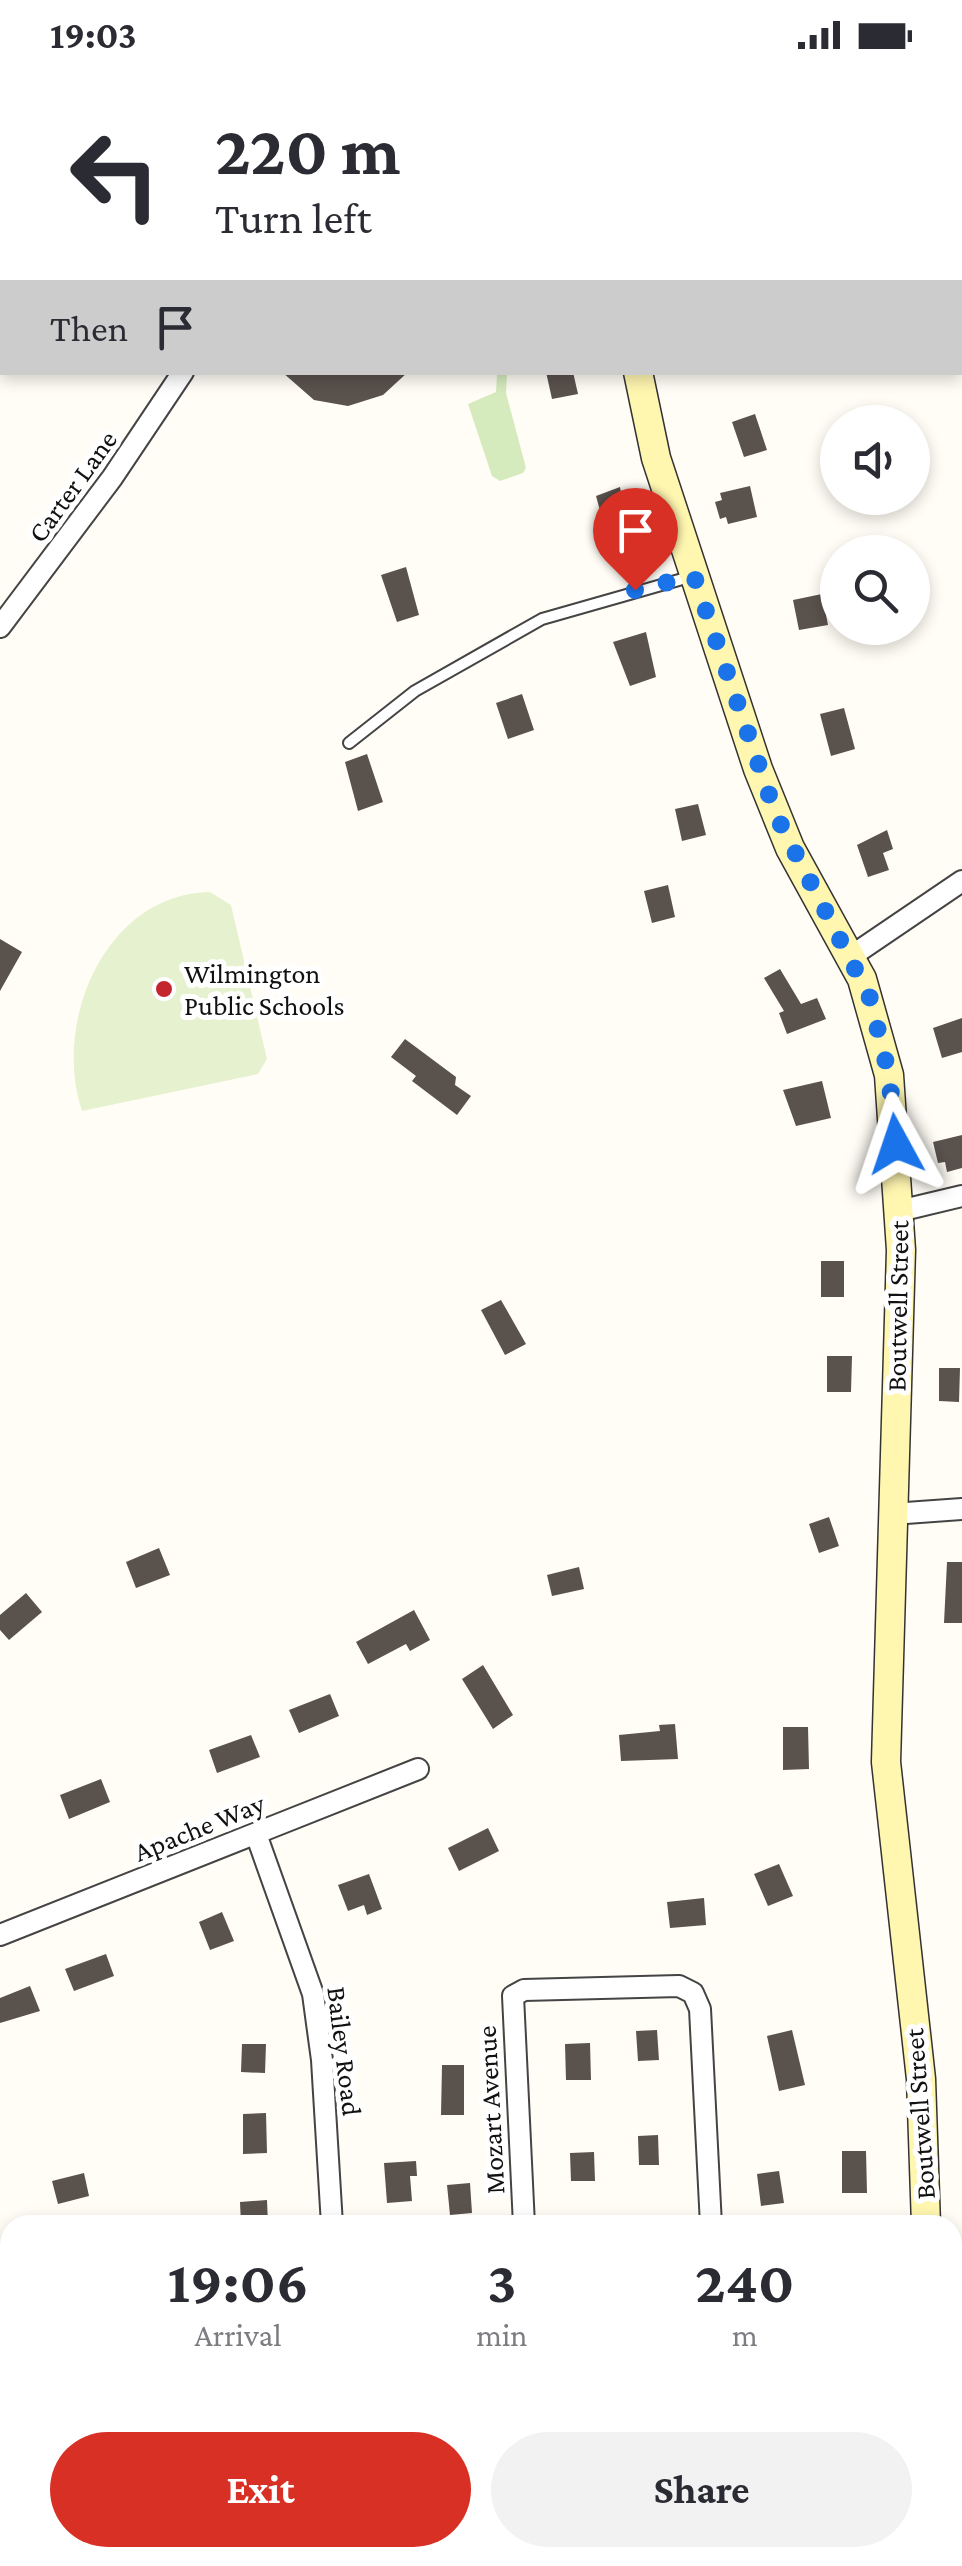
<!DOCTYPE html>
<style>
body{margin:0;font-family:"Crimson Pro",serif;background:#f2f2f3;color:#2b2b33;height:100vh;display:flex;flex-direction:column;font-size:38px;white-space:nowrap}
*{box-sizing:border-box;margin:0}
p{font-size:32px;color:#7c7c81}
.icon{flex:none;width:55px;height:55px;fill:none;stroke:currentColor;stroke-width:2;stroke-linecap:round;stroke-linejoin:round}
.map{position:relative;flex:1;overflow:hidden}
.drawer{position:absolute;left:0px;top:2145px;width:962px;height:352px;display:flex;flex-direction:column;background:#fff;border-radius:30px 30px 0 0;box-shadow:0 5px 15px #0003}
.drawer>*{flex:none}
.top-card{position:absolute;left:0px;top:0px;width:962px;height:305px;box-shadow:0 5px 15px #0003;background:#fff;color:#2b2b33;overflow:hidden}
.fabs{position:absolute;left:820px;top:335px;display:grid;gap:20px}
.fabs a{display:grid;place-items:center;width:110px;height:110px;border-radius:50%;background:#fff;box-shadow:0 5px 15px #0003;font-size:50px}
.pin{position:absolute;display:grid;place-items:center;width:85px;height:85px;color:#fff;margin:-102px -42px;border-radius:50% 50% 50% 0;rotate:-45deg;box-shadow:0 0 10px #0007}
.pin .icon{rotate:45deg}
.me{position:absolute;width:110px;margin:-55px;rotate:355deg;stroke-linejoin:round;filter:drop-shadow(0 0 8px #0008)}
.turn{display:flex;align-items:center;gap:35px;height:210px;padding:0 50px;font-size:45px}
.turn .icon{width:130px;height:130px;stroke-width:2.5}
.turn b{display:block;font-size:70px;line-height:85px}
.then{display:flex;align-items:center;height:95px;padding:0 50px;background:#0003;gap:20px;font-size:38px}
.eta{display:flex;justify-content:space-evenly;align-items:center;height:170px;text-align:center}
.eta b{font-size:60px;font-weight:700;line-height:70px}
.button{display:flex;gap:20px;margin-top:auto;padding:20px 50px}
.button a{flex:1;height:115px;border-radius:60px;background:#d93025;color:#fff;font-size:40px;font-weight:700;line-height:115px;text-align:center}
.button a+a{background:#f2f2f3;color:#2b2b33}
.status{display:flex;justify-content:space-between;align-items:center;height:70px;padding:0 50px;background:#fff;direction:ltr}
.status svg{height:28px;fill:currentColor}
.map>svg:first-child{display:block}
.green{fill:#d5ebbd}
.pitch{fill:#e6f2cf}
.building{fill:#5a524d}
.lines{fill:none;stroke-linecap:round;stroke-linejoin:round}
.lane-casing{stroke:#444;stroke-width:14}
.street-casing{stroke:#444;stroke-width:24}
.secondary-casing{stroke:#333;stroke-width:31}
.lane{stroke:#fff;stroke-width:10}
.street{stroke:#fff;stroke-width:20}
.secondary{stroke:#fff6b0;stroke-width:28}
.route{stroke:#1a73e8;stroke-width:18;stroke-dasharray:0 32.4}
.poi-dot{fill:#c4262e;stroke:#fff;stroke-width:4}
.labels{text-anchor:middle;stroke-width:10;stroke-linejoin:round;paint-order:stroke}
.street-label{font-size:28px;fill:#111;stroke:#fff}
.poi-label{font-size:28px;fill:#111;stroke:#fff;text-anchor:start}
</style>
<div class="status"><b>19:03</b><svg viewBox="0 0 49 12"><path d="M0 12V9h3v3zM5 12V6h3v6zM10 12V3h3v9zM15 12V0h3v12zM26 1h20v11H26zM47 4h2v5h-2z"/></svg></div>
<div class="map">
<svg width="962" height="2496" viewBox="0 0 962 2496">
<rect width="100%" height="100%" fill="#fffdf5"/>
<path class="green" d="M507,304L506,323L526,398L523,403L500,411L492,406L468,334L496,322L497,305Z"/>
<path class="pitch" d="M210,822L231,835L267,989L258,1004L82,1041C52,952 105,824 210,822Z"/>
<path class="building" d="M282,302H408L383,325L348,336L314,330Z
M546,302H573L578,324L552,329Z
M755,344L767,380L744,387L732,352Z
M750,416L757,447L728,454L726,447L720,449L715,432L722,430L720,423Z
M620,417L625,445L603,451L596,426Z
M406,497L419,545L397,552L381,505Z
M822,524L828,555L799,560L793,530Z
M646,562L656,607L630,616L613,572Z
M522,624L534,660L508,669L496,633Z
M844,638L855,679L831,686L820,644Z
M367,684L383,732L358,741L345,692Z
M698,734L706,765L682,771L675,739Z
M887,760L893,779L883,783L889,800L868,807L857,775Z
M668,815L675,847L652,853L644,821Z
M0,869L22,882L0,921Z
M780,899L801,934L817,928L826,949L787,964L779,943L784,941L764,908Z
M962,948V982L942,988L933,958Z
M405,969L456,1007L455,1015L471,1026L457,1045L412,1011L416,1006L391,987Z
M822,1011L831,1048L796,1056L783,1020Z
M962,1065V1098L947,1102L945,1092L938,1093L933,1072Z
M821,1191H844V1227H821Z
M501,1230L526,1274L505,1285L481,1240Z
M827,1286H852L851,1322H827Z
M939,1298H960L959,1332L939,1331Z
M829,1447L839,1476L819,1483L809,1454Z
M159,1478L170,1505L136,1518L126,1492Z
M947,1492H962V1553H944Z
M579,1497L584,1519L552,1526L547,1505Z
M26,1523L42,1542L9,1570L0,1560V1545Z
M414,1540L430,1570L410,1581L406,1574L368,1594L356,1572Z
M483,1595L513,1645L493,1659L462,1609Z
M330,1624L339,1646L299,1663L289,1640Z
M675,1654L678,1689L621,1691L619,1665L660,1661L659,1655Z
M783,1657H808L809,1699L783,1700Z
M251,1665L260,1687L217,1703L209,1680Z
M101,1709L110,1732L69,1749L60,1725Z
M488,1758L499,1781L459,1801L448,1778Z
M779,1794L793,1826L768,1836L754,1804Z
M369,1804L382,1839L367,1845L364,1835L348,1841L338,1815Z
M704,1828L706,1855L670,1858L667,1832Z
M222,1842L234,1871L210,1880L199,1852Z
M106,1884L114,1906L74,1921L65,1899Z
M30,1916L40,1941L0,1953V1928Z
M657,1960L659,1990L638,1991L636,1961Z
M792,1960L805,2015L779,2021L767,1966Z
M590,1973L591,2010H566L565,1974Z
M242,1974H266L265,2003L241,2002Z
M442,1995H464V2045H441Z
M266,2043L267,2083L243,2084V2044Z
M658,2065L659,2095H639L638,2066Z
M842,2081H866L867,2123H842Z
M594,2082L595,2111H571L570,2083Z
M416,2091L417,2106H410L412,2131L387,2133L384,2093Z
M779,2101L784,2133L761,2136L757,2104Z
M84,2103L89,2126L58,2134L52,2111Z
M470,2113L472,2143L450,2145L447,2115Z
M267,2130L268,2155H241L240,2132Z"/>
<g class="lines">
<g class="lane-casing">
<path id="lane" d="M710,0L716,2
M349,673L415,621L542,549L693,506"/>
</g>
<g class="street-casing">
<path id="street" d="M0,557L112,408L183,302
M850,887L962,811
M899,1141L962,1126
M892,1444L962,1439
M256,1764L313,1924L322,1990L332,2155
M0,1865L418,1699
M524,2155L513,1926L524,1920L679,1916L693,1923L700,1939L711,2155"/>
</g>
<g class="secondary-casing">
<path id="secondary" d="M651,2V0
M638,302L656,388L758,699L790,778L862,909L889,1005L901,1180L886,1692L921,2009L926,2155
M0,2398L10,2397
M558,2488L578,2496
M927,2496V2488"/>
</g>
<use href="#lane" class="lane"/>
<use href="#street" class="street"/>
<use href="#secondary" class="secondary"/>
</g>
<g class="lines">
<path class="route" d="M635,520L694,506L776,745L870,928L889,1005L896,1074"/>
</g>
<circle class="poi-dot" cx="164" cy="919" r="10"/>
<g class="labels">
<g class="street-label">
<text transform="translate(72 416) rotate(-54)" y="10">Carter Lane</text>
<text transform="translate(897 1236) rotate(-89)" y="10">Boutwell Street</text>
<text transform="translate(199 1757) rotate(-22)" y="10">Apache Way</text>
<text transform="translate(345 1981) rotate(83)" y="10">Bailey Road</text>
<text transform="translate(490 2040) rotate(-93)" y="10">Mozart Avenue</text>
<text transform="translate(919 2044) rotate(-94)" y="10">Boutwell Street</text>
</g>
<g class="poi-label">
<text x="184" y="913">Wilmington<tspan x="184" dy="32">Public Schools</tspan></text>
</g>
</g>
</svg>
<div class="fabs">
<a><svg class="icon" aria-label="sound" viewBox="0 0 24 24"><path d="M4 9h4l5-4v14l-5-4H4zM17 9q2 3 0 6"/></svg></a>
<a><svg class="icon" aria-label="search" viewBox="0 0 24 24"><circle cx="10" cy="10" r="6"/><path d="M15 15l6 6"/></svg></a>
</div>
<div class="pin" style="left:635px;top:520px;background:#d93025"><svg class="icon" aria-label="arrive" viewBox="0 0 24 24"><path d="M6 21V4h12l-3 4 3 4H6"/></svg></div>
<svg class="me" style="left:896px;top:1074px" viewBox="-20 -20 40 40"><path d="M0-17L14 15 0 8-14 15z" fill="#1a73e8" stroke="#fff" stroke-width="4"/></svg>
<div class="top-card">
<div class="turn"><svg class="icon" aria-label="left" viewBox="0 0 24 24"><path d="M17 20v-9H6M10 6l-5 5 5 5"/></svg><div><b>220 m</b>Turn left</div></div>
<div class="then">Then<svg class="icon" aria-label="arrive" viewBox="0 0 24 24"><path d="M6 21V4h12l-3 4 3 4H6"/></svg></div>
</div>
<section class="drawer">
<div class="eta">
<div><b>19:06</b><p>Arrival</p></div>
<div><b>3</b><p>min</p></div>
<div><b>240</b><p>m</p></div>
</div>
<div class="button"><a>Exit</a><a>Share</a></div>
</section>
</div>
